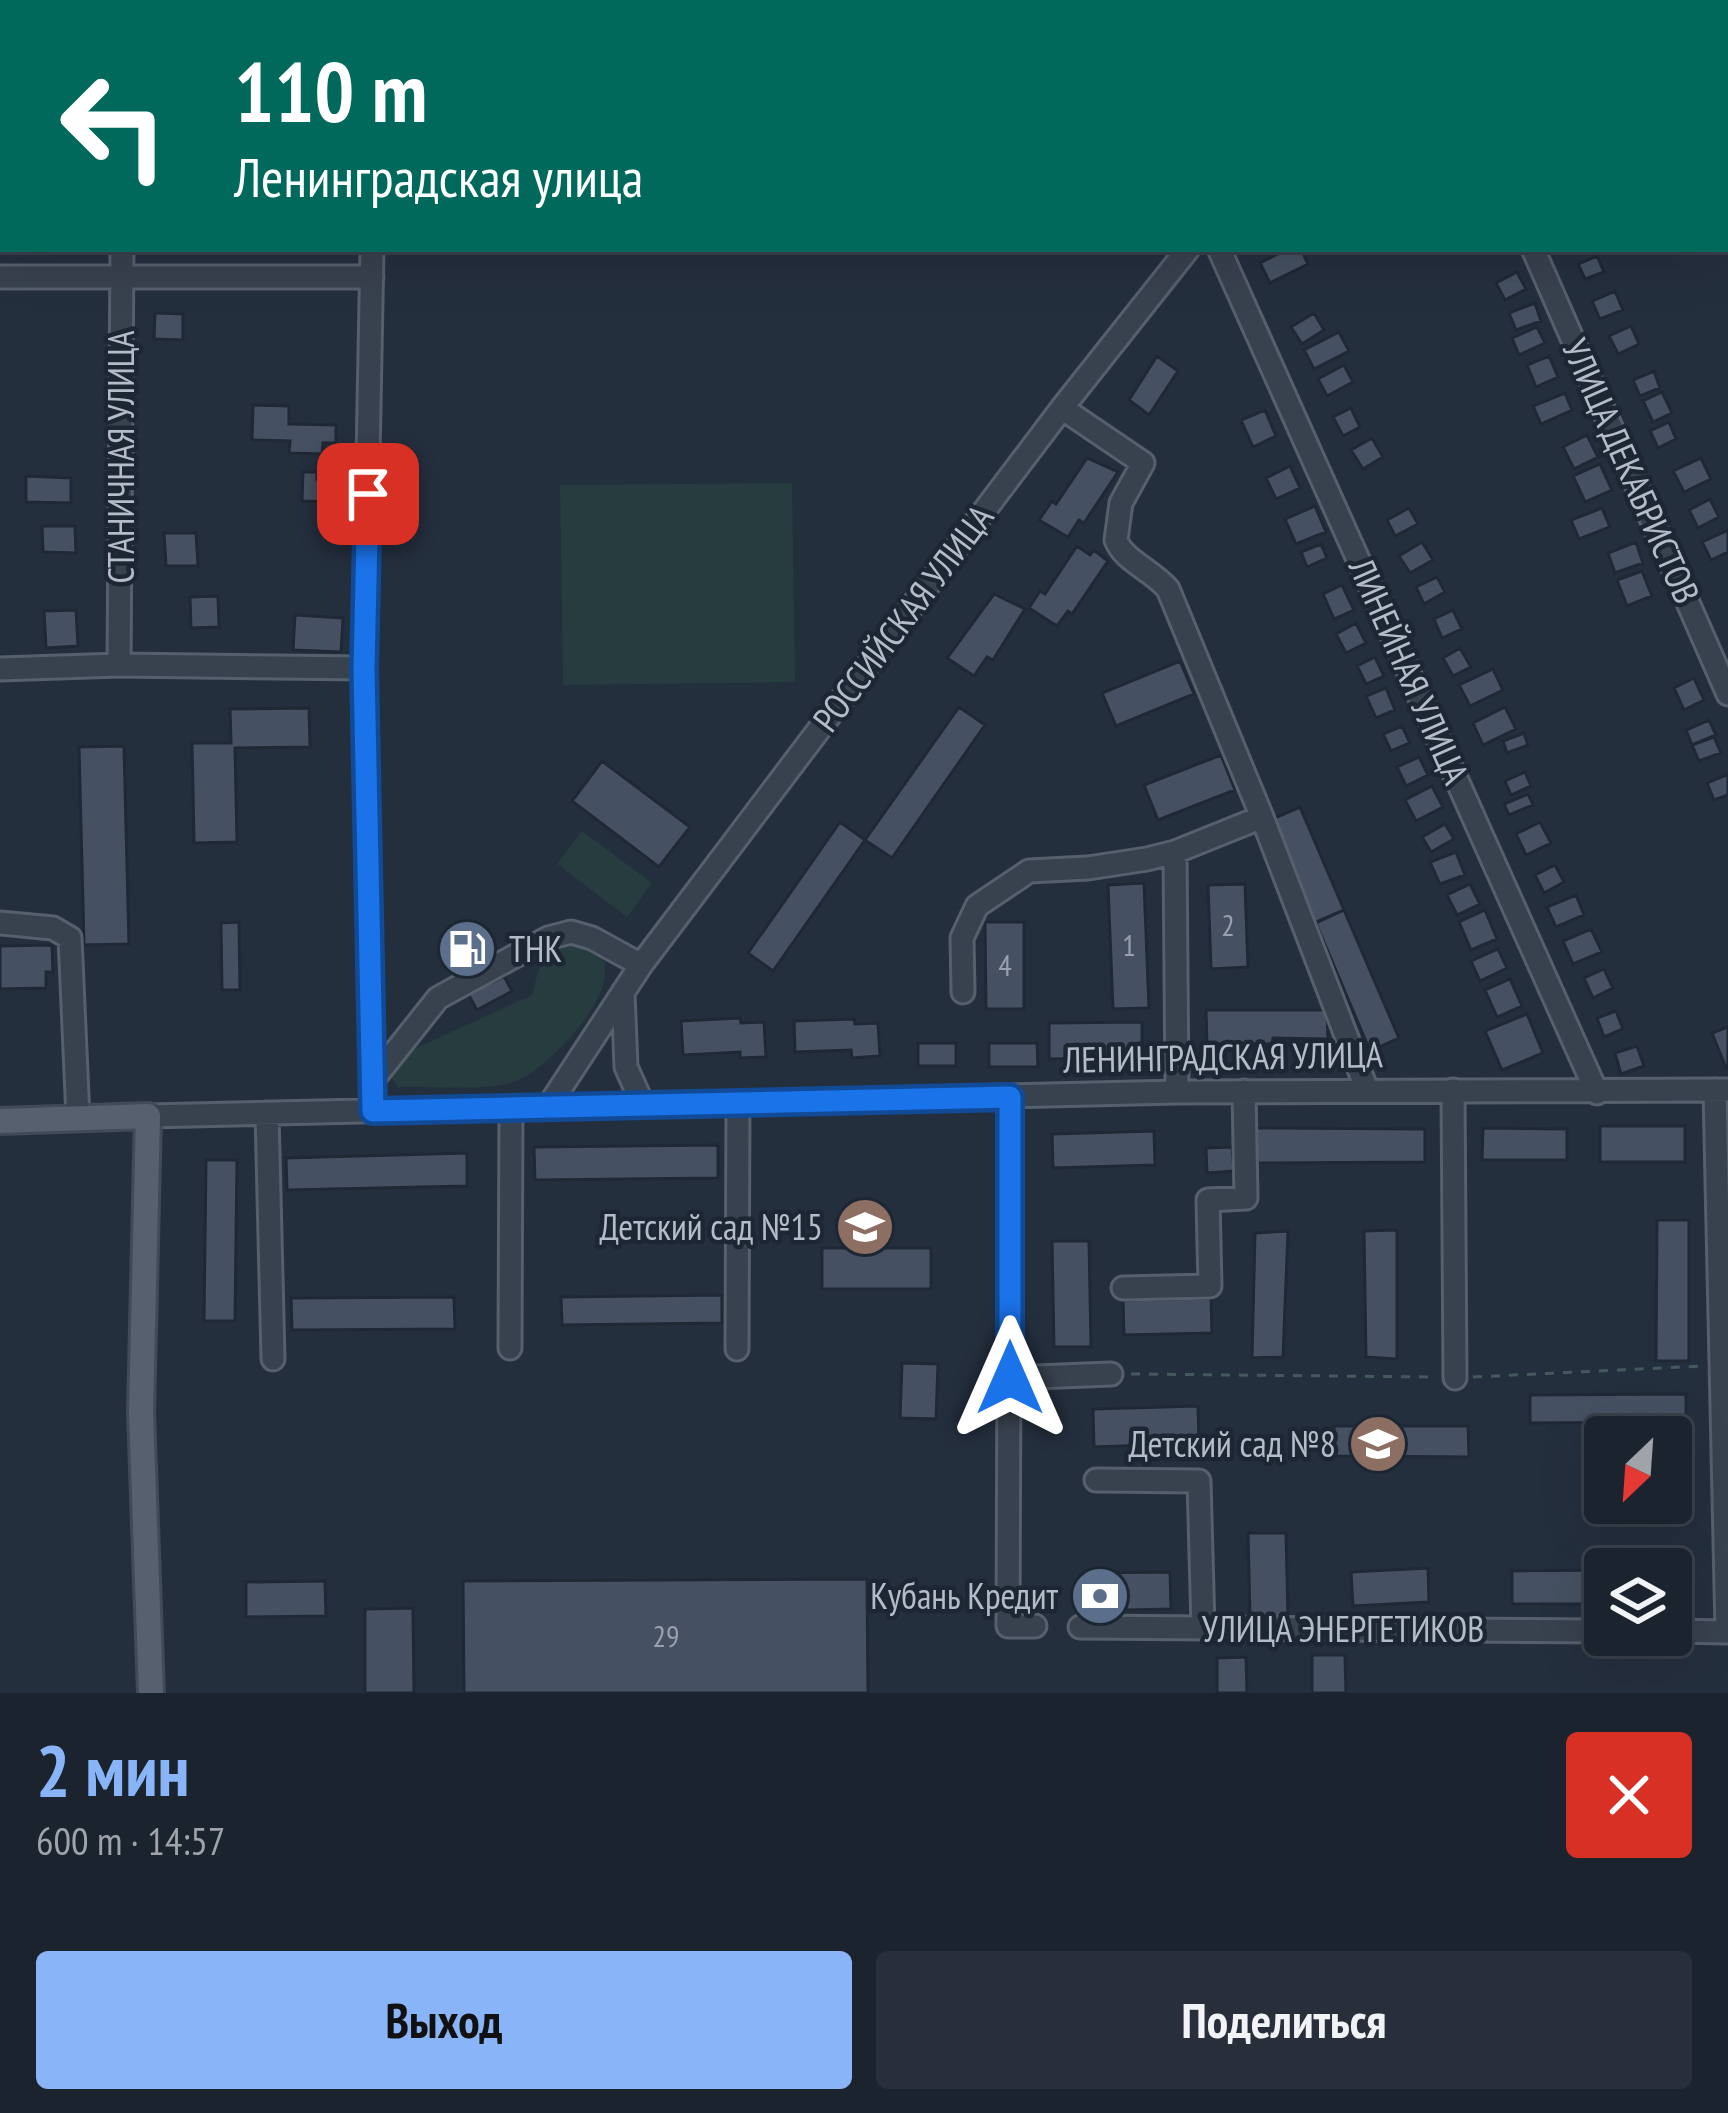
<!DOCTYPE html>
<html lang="ru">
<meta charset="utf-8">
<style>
body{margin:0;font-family:"PT Sans Narrow",sans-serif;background:#282f3a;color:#f1f3f6;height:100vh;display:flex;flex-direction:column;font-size:45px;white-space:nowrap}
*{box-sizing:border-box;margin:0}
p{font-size:39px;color:#a0a4aa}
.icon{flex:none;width:66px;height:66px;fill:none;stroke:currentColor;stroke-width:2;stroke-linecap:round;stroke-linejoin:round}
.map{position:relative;height:1693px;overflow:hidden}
.side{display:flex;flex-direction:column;background:#1b232e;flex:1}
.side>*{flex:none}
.top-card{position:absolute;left:0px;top:0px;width:1728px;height:252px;box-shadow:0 12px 48px #0002,0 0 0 3px #39404a;background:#00695c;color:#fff;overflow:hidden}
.needle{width:78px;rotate:205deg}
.controls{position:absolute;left:1584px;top:1416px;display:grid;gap:24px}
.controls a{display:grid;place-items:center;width:108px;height:108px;border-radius:12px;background:#1b232e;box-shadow:0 12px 48px #0002,0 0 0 3px #39404a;font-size:60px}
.pin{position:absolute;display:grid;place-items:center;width:102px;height:102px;color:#fff;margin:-51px;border-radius:24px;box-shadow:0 6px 18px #0006}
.me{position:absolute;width:132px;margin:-66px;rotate:0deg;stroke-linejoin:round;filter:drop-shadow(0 0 9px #0008)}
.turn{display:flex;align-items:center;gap:42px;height:252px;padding:0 36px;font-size:54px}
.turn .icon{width:156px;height:156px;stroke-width:2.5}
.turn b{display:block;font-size:84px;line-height:102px}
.round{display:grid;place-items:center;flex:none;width:126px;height:126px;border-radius:12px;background:#282f3a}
.overview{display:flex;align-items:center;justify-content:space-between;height:204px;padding:0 36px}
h1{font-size:72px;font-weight:600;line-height:90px;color:#8ab4f8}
.button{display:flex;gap:24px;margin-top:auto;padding:24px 36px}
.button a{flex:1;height:138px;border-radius:12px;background:#8ab4f8;color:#111;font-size:48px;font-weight:600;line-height:138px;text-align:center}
.button a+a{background:#282f3a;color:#f1f3f6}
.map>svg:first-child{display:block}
.green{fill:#263c3f}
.building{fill:#455162;stroke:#1f2835;stroke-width:3}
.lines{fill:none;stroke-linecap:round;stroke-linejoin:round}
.minor-casing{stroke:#565f6c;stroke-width:27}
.major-casing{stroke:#414a57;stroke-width:30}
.path{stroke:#44595c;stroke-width:3;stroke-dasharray:9 9;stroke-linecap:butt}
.minor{stroke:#38414e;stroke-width:21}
.major{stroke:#56606e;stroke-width:24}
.route-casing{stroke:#114b97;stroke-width:30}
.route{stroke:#1a73e8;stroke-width:21}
.labels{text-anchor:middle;stroke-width:9;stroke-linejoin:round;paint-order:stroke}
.number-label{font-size:30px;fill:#98a1af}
.street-label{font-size:36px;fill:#b4bcc9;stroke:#1d2633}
.poi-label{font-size:36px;fill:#b4bcc9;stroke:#1d2633;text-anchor:end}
</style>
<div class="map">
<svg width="1728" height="1693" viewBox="0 0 1728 1693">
<rect width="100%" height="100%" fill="#242f3e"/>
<path class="green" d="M792,483L795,682L563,685L560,485Z
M582,831L652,883L627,917L557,864Z
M570,938C578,941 589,943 595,949C635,982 545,1074 511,1083C477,1091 433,1086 398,1087L388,1073L397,1057L532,995C539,971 541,946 570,938Z"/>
<path class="building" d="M1287,249H1301L1308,264L1270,283L1260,263Z
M1597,256L1604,272L1585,279L1578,264Z
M1517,272L1526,289L1505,300L1496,283Z
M1615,291L1623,310L1600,319L1592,301Z
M1535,303L1541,321L1516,330L1509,313Z
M155,313L183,314V340L154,339Z
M1314,313L1324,330L1302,344L1291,327Z
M1631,326L1639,344L1618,354L1609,336Z
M1537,327L1545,343L1519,355L1512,338Z
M1339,332L1349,351L1314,369L1304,350Z
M1157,356L1178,371L1149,415L1129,400Z
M1549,356L1558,377L1536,387L1527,365Z
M1344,365L1353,382L1327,396L1318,379Z
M1654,371L1660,388L1640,396L1633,380Z
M1662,392L1672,413L1653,422L1643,401Z
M1565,393L1572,410L1541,424L1533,406Z
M253,405L289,406V424L336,425V443H323L322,454L289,453L290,441L252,440Z
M1351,408L1360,427L1343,436L1333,417Z
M1265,410L1276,436L1253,447L1241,420Z
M1669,422L1676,439L1658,448L1650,431Z
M1587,435L1598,457L1574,469L1563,447Z
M1372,438L1383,457L1363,469L1351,450Z
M1087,458L1118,472L1084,523L1079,520L1068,537L1039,520L1052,501L1056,504Z
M1701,458L1711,479L1684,492L1673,471Z
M1600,464L1612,490L1585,502L1573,476Z
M1290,466L1300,488L1276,499L1266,478Z
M303,472H317V479H331L330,502L302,501Z
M26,476L71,478V503L26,502Z
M1710,499L1719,517L1698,528L1689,510Z
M1315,506L1326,532L1296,544L1285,519Z
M1409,508L1418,524L1395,536L1387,520Z
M1602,508L1610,527L1579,539L1571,520Z
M42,526H75L76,553L43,552Z
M1728,530V552L1711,560L1702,542Z
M164,533H196L198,566H166Z
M1422,542L1433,560L1410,573L1399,556Z
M1636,542L1643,563L1615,573L1608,553Z
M1321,544L1327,558L1307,567L1301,552Z
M1077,546L1090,555L1094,550L1108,561L1072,614L1068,611L1057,626L1029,608L1040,591L1045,594Z
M1642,571L1652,596L1627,606L1617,580Z
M1437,577L1445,592L1424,604L1416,587Z
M1342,585L1354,610L1334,619L1323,594Z
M994,594L1025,609L993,660L987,657L974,676L947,658Z
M218,596L219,627L191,628L190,597Z
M76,610L78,646L46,648L44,611Z
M1453,610L1462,629L1442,638L1434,619Z
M295,615L343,618L341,652L293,650Z
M1356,623L1366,643L1346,653L1336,634Z
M1460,648L1471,667L1453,676L1443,658Z
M1375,657L1384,676L1366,684L1357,666Z
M1180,661L1194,694L1116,726L1102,693Z
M1493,669L1503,690L1470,706L1459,685Z
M1694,678L1704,700L1684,710L1674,688Z
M1386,688L1395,710L1376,718L1366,696Z
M959,707L985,725L892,858L865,840Z
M1505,707L1516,729L1483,745L1473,723Z
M309,708L310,747L235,748L237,842L194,843L192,743H231L230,709Z
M1709,720L1716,735L1692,745L1686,730Z
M1402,726L1410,743L1391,751L1383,734Z
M1524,733L1528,745L1507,753L1503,741Z
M1714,737L1721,753L1699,761L1692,745Z
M124,746L129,944L84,945L79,747Z
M1221,755L1235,790L1158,820L1144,785Z
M1419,757L1428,775L1406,786L1397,767Z
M602,761L690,827L659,867L572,801Z
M1525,772L1531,786L1511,795L1505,781Z
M1728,774V795L1714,800L1707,783Z
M1432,786L1443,807L1416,821L1405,800Z
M1528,794L1533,805L1509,815L1504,804Z
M1300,807L1344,910L1314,923L1270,820Z
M840,822L865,840L773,971L748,953Z
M1540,822L1551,843L1526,855L1516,834Z
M1445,824L1454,839L1431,852L1422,837Z
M1456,852L1465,875L1440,884L1430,862Z
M1555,865L1564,882L1544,893L1535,875Z
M1144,883L1149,1008L1113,1009L1108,885Z
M1245,884L1248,967L1211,969L1208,885Z
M1470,884L1480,904L1457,915L1447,895Z
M1576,895L1584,915L1556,927L1547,907Z
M1344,910L1399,1038L1370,1051L1316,923Z
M1485,910L1497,939L1471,950L1459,922Z
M239,922L240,990H222L221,923Z
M985,922H1024V1009H986Z
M1591,929L1602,952L1573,964L1563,941Z
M476,932L487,952L459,967L448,947Z
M52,945L53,972H46V988L0,989V946Z
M1498,949L1507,968L1480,981L1471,961Z
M478,956L493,982L504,976L512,991L477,1010L468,994L479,988L465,964Z
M1604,969L1613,988L1593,998L1584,978Z
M1510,979L1522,1006L1497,1017L1485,990Z
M1206,1010H1327L1328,1039L1273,1038L1272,1044H1207Z
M1616,1011L1623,1029L1604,1037L1597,1018Z
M1527,1014L1543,1053L1502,1070L1485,1031Z
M740,1018L741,1023L764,1022L766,1057L740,1058V1052L683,1055L681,1021Z
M854,1019L855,1024L878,1023L880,1056L852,1058L851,1050L795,1052L794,1021Z
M1142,1022V1057L1049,1059V1023Z
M1728,1027V1067L1726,1068L1712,1033Z
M918,1043H956V1066H918Z
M989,1043H1037L1038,1067H989Z
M1637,1046L1644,1066L1621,1074L1615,1053Z
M1600,1126H1685V1162H1600Z
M1256,1128L1425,1129V1162L1257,1163Z
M1483,1128L1567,1129V1160H1482Z
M1154,1131L1155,1165L1053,1168L1052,1134Z
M718,1145V1178L535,1180L534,1147Z
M1232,1147L1234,1171L1207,1173L1206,1148Z
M467,1153V1186L287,1190L286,1158Z
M206,1160H237L235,1321H204Z
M1657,1220H1689V1361H1656Z
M1397,1230V1359L1366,1357L1364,1231Z
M1288,1231L1283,1357L1252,1358L1255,1233Z
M1052,1241H1089L1091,1347H1054Z
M822,1248H931V1289H822Z
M722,1295V1323L562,1325L561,1297Z
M454,1297L455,1329L292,1330L291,1298Z
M1211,1298L1212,1333L1124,1335L1123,1300Z
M902,1363L938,1364L936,1419L900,1418Z
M1686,1394V1422L1530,1423V1395Z
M1198,1406L1199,1443L1094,1447L1093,1409Z
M1334,1426H1468L1469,1457L1334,1456Z
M1248,1533H1286L1288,1618H1250Z
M1428,1568L1429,1602L1353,1606L1351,1572Z
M1605,1570V1604H1512V1571Z
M1671,1570H1690V1604H1671Z
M1170,1572L1171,1609L1084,1611V1573Z
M867,1579L868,1693H464L463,1581Z
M325,1581L326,1616L246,1617V1582Z
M413,1608L414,1693H365V1609Z
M1312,1655H1345L1346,1693H1312Z
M1246,1657L1247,1693H1217V1658Z"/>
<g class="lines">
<g class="minor-casing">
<path id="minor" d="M118,0V3
M371,0V3
M1423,0L1425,3
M1703,0L1705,3
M1382,3L1385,0
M0,29H3
M1725,51L1728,59
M372,249L364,668L373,1110
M1219,249L1597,1093
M1533,249L1728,694
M0,277H372
M1062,408L1143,463L1121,503L1116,540C1124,561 1152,570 1168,589L1262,817L1367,1090
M119,665L122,249
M0,669L119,665L364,668
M1175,852L1177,1092
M0,923L53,928L70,938L78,1118
M623,992L626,1067L643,1105
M963,992L962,938L977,906L1029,871L1088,868L1147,859L1175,852L1262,817
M372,1081L438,998L548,938L571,932L592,938L641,965
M1453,1090L1455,1378
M1715,1090L1727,1632
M1010,1097L1008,1626H1035
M548,1107L641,965L1062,408L1188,249
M267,1113L273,1359
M148,1116L1177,1092L1728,1090
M1123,1288L1210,1286L1208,1200L1246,1198L1244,1091
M510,1348L511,1108
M737,1349L738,1103
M1010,1378L1111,1374
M1096,1480L1199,1481L1203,1627
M1080,1627L1605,1631
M1671,1631L1728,1632"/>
</g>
<g class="major-casing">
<path id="major" d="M0,1121L148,1116L141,1412L151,1693"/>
</g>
<path class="path" d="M1131,1374L1434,1377
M1473,1377L1703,1366"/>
<use href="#minor" class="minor"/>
<use href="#major" class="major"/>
</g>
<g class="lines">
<g class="route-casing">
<path id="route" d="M368,494L364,668L373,1111L1010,1097V1378"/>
</g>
<use href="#route" class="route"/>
</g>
<defs>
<g id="fuel-disc" transform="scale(3)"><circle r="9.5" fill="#5c6f8a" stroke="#1d2633"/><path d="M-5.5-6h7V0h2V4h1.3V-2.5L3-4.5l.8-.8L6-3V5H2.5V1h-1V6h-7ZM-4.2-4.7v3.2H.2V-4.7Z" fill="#fff"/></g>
<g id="school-disc" transform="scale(3)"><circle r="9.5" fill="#8d6e63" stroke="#1d2633"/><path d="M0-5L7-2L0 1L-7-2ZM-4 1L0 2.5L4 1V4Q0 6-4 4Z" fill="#fff"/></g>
<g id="bank-disc" transform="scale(3)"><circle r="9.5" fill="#5c6f8a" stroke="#1d2633"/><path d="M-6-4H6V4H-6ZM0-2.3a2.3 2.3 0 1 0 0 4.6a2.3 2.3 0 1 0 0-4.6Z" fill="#fff"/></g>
</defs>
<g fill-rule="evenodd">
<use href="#fuel-disc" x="467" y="949"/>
<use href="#school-disc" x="865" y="1227"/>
<use href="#school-disc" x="1378" y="1444"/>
<use href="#bank-disc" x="1100" y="1596"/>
</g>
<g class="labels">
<g class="number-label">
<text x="1228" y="936">2</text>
<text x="1129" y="956">1</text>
<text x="1005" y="976">4</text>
<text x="666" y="1647">29</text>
</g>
<g class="street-label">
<text transform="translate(121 457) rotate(-90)" y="13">СТАНИЧНАЯ УЛИЦА</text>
<text transform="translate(1631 471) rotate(66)" y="13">УЛИЦА ДЕКАБРИСТОВ</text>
<text transform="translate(903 618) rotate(-53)" y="13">РОССИЙСКАЯ УЛИЦА</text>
<text transform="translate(1409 671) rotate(66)" y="13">ЛИНЕЙНАЯ УЛИЦА</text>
<text transform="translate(1223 1057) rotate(-1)" y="13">ЛЕНИНГРАДСКАЯ УЛИЦА</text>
<text x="1343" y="1642">УЛИЦА ЭНЕРГЕТИКОВ</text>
</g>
<g class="poi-label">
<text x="509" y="962" text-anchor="start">ТНК</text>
<text x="823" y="1240">Детский сад №15</text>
<text x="1336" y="1457">Детский сад №8</text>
<text x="1058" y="1609">Кубань Кредит</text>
</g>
</g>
</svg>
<div class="controls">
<a><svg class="needle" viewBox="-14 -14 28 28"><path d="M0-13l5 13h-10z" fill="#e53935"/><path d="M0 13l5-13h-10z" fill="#a0a4aa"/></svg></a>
<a><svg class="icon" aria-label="layers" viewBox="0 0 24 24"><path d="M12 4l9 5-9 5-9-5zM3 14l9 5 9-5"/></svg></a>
</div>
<div class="pin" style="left:368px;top:494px;background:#d93025"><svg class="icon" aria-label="arrive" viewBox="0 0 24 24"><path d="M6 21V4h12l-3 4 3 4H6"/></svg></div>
<svg class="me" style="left:1010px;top:1378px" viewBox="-20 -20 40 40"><path d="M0-17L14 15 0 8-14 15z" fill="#1a73e8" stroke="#fff" stroke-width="4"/></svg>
<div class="top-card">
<div class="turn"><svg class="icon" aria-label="left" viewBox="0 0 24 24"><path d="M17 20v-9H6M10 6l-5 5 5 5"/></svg><div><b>110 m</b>Ленинградская улица</div></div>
</div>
</div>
<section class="side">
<div class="overview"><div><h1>2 мин</h1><p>600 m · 14:57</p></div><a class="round" style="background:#d93025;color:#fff"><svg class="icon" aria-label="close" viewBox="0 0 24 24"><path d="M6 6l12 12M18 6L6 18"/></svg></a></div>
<div class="button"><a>Выход</a><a>Поделиться</a></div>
</section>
